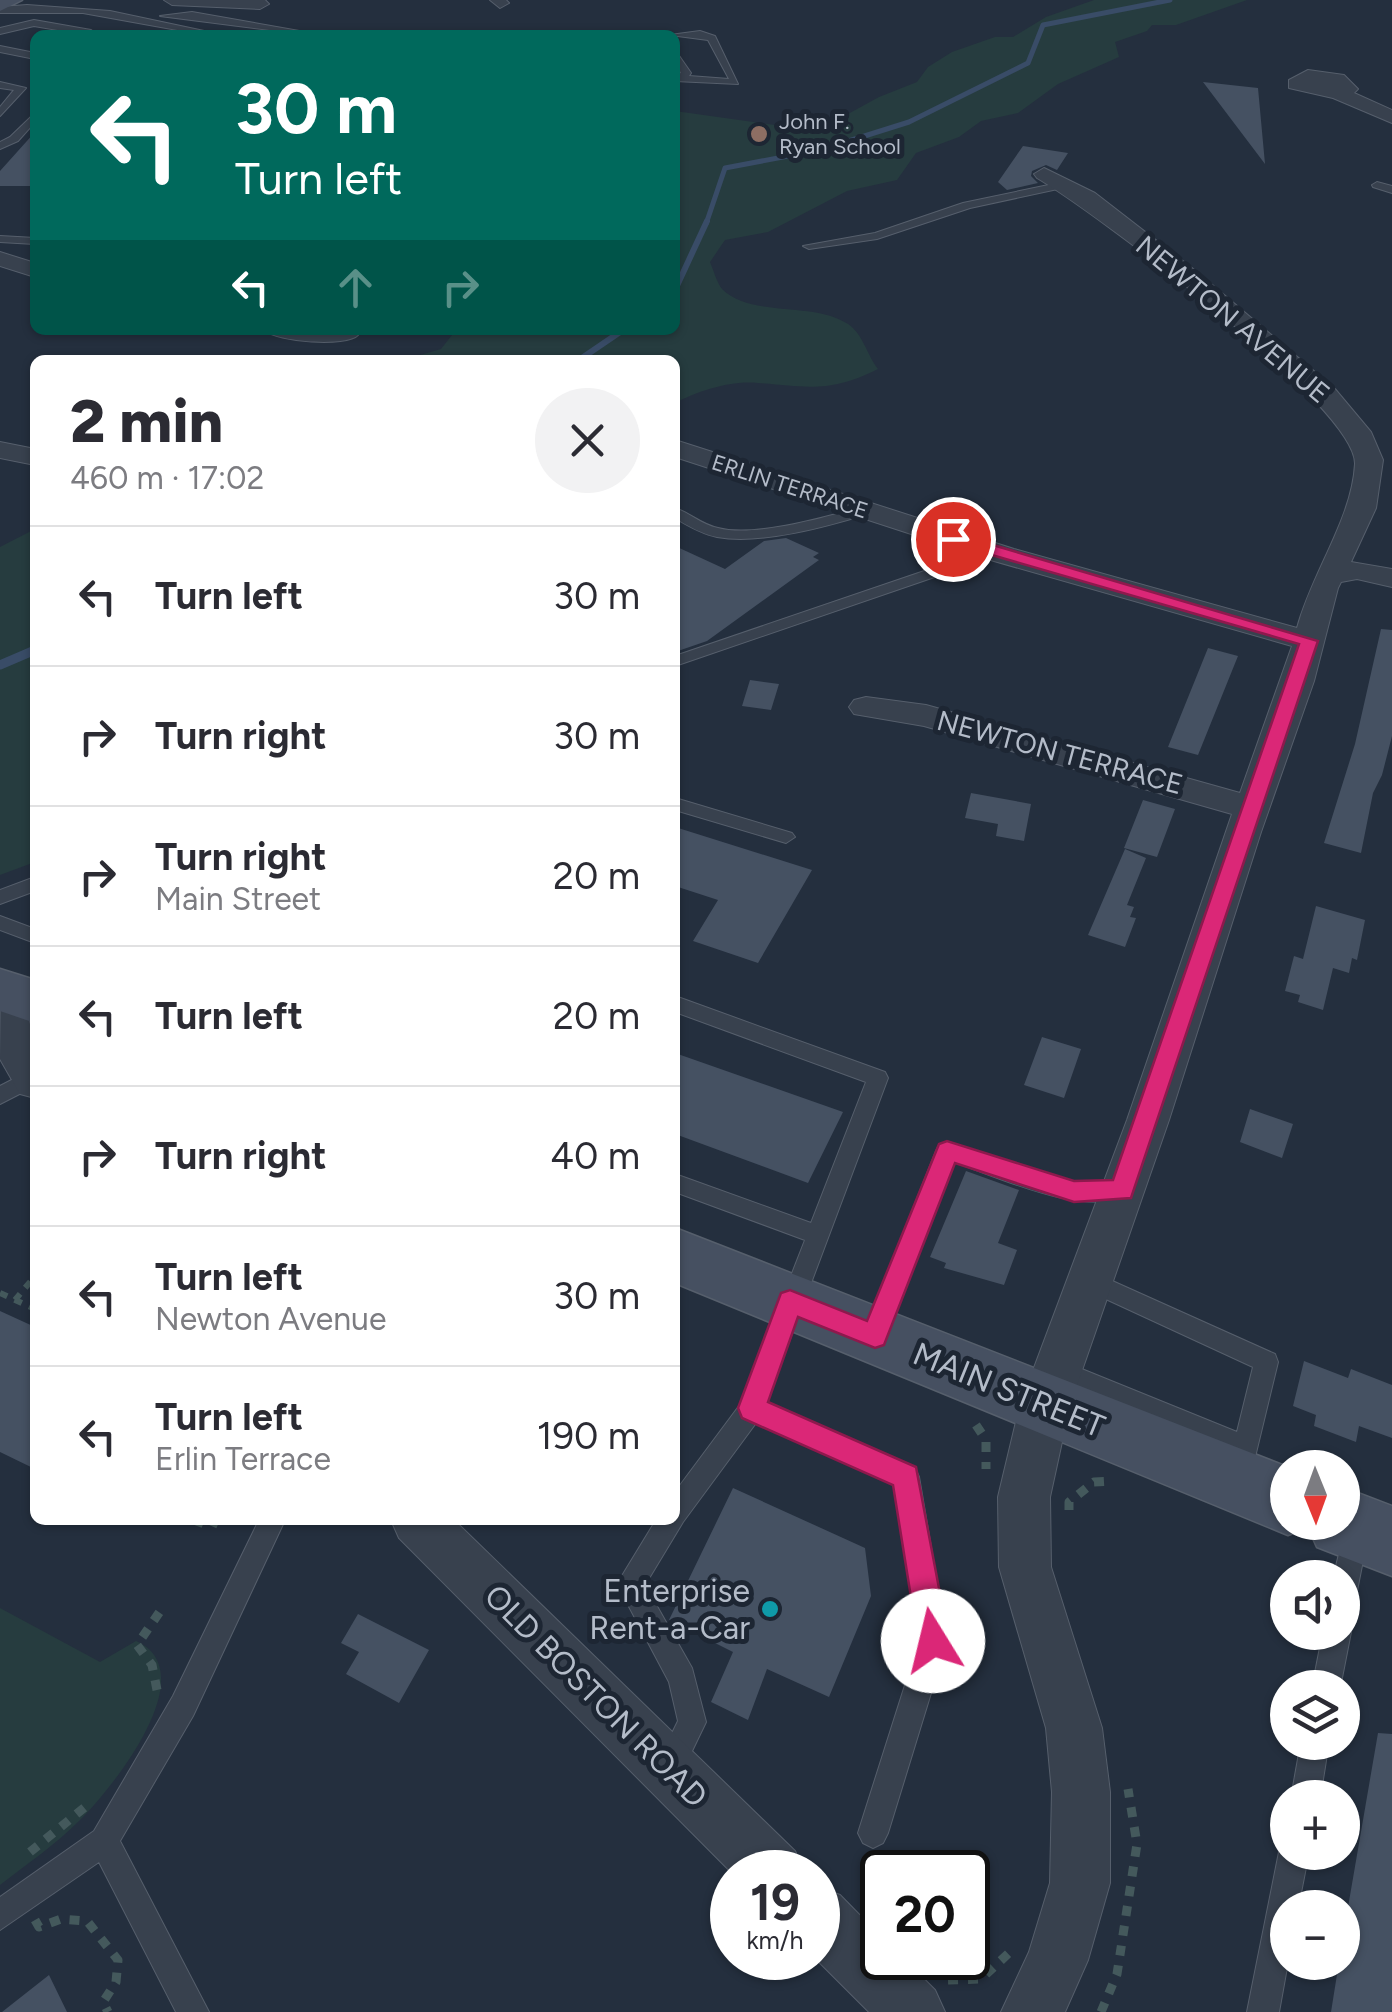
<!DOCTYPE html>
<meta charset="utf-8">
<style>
body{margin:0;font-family:Figtree,sans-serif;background:#f2f2f3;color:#2b2b33;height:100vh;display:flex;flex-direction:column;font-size:38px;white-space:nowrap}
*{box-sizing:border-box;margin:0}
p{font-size:32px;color:#7c7c81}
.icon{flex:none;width:55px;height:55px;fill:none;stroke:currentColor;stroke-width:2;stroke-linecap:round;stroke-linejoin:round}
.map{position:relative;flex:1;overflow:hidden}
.sheet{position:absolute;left:30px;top:355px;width:650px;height:1170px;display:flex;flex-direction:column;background:#fff;border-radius:15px;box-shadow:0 2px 8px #0004}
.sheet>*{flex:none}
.hud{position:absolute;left:30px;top:30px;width:650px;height:305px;border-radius:15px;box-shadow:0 2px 8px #0004;background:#00695c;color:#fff;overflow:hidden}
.needle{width:65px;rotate:179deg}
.buttons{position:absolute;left:1270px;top:1450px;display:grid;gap:20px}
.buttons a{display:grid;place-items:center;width:90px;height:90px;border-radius:50%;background:#fff;box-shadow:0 2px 8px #0004;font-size:50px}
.speed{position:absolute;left:710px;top:1850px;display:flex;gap:20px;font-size:50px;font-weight:700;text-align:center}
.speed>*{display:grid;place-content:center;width:130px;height:130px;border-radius:50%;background:#fff;box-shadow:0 2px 8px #0004;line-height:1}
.speed small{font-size:25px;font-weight:400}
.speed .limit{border:5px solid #111;border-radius:15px;background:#fff;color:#111}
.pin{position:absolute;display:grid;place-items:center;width:85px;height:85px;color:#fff;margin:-42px;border:5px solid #fff;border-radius:50%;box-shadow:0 2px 10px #0007}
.me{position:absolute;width:110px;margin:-55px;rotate:351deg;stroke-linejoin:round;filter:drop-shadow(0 0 8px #0008)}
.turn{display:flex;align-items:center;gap:35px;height:210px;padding:0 40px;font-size:45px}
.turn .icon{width:130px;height:130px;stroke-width:2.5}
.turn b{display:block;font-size:70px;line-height:85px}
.lanes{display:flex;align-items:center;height:95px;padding:0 40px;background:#0003;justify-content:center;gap:50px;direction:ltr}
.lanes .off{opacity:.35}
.round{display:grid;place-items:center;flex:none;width:105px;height:105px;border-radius:52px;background:#f2f2f3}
.head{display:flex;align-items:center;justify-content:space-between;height:170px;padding:0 40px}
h1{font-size:60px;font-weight:800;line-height:75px}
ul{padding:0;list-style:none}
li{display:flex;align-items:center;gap:30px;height:140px;padding:0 40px;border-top:2px solid #e1e1e2}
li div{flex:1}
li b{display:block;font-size:38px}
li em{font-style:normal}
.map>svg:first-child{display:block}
.green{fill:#263c3f}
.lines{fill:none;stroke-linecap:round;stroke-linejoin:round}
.stream-far2{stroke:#394c67;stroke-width:5}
.stream-far1{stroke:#394c67;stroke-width:6}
.stream{stroke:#394c67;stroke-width:9}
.building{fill:#455162}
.lane-casing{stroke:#565f6c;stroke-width:2}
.street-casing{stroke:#565f6c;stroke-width:2}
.secondary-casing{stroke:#565f6c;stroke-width:3}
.path-far1{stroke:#44595c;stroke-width:6;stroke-dasharray:8 8;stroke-linecap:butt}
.path{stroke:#44595c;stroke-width:9;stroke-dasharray:10 10;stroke-linecap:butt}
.lane{fill:#38414e;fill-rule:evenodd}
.street{fill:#38414e;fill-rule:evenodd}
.secondary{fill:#465061;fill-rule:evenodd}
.route{fill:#db2777;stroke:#8e194d;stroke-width:2.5}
.education-dot{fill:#8d6e63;stroke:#1d2633;stroke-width:4}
.culture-dot{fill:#0f9aa8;stroke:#1d2633;stroke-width:4}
.labels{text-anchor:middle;stroke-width:10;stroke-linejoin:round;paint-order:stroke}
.far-poi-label{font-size:22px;fill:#b4bcc9;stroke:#1d2633;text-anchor:start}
.far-street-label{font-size:22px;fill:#b4bcc9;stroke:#1d2633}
.street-label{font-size:28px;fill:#b4bcc9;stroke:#1d2633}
.near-street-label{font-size:32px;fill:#b4bcc9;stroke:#1d2633}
.near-poi-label{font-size:32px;fill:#b4bcc9;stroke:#1d2633;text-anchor:end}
</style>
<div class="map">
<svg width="1392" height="2012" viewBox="0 0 1392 2012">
<rect width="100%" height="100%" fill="#242f3e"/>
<path class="green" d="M1094,0H1247L1176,25H1152L1147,31L1115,42L1119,57L1058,84L1018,113L981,121L959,137L916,153L897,180L847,191L768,232L725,240L710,262C713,269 717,283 722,289C751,318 813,301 848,324C863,334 867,355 878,369C830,393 808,387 758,383C731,380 698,391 675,403V360H403L441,349L456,330H675V111L782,126L828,125L879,97L917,82L928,67L952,52L995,37H1013L1046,17Z
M35,529V862L0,875V547Z
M0,1608L100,1662L136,1641C206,1672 111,1790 79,1821C55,1845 27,1864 0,1885Z"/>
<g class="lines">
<path class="stream-far2" d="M706,224L725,168L820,150L909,122L1028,63L1043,25L1170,0"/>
<path class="stream-far1" d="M675,290L707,221
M579,360L623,330"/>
<path class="stream" d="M0,665L35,650"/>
</g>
<path class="building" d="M1203,82L1258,88L1265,164Z
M35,132V186H0V171Z
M1023,146L1068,153L1057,170L1046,165L1032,171L1031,176L1038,183L1007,190L998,182Z
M786,538L819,553L813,557L819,560L707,641L675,652V546L725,569L764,541Z
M1381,629L1392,630V736L1382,775L1373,793L1361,853L1324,843L1355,744Z
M1208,648L1238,656L1198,755L1168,747Z
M750,680L779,684L771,710L742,706Z
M971,793L1031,804L1024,841L996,836L998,824L965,818Z
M1143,800L1175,809L1157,857L1124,848Z
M675,827L812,870L758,963L693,941L718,900L675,886Z
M1125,849L1146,858L1127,905L1134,907L1130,917L1136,918L1125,947L1088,935Z
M1316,906L1365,920L1357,960L1352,958L1349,973L1333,968L1323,1010L1298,1002L1300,995L1285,991L1294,956L1303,959Z
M1042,1037L1081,1049L1064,1098L1024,1085Z
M675,1053L843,1112L808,1183L675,1134Z
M1250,1109L1293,1124L1282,1158L1240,1142Z
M966,1171L1019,1190L998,1243L1017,1250L1004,1285L944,1268L946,1263L930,1257Z
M0,1311L35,1327V1469L0,1452Z
M1304,1361L1348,1378L1351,1369L1392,1385V1438L1359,1426L1356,1442L1314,1426L1316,1415L1293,1406Z
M733,1488L865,1548L871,1596L829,1697L767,1669L748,1720L711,1702L733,1652L669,1620Z
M358,1614L429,1650L399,1703L346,1674L359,1652L341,1643Z
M1378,1733L1392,1734V2012H1331L1339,1962H1342V1942Z
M49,1975L67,2012H2Z"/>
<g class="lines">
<g class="lane-casing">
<path id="lane" d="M27,5L110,11L223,35H205L83,13H0V7Z
M192,12L305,32L309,35L160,16Z
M34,20L91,30L95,33L87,35L34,26L0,34V28Z
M700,31L715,36L738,84L675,81V75L681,73L675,61V50L691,73L689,76L729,79L708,40L670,35Z
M0,46L35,53V59L0,52Z
M0,82L26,88L0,116V107L14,90L0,88Z
M35,113V122L18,141L0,149V142L10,137Z
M1063,182L1068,185L1067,187L970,208L877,239L809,249L803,246L875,233L963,203Z
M1377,182L1392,186V193L1373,187L1372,185Z
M0,236L35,238V244L0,242Z
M866,506L873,510L871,513C828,526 762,545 717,537C702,534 688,526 675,518V508C690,513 702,525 718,528C755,538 829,516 866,506Z
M977,542L984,546L982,549L952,571L675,666V656L942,565Z
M675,798L792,833L795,837L786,843L675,810Z
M35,877V891L0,904V890Z
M0,916L35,929V943L0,930Z
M675,996L885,1072L888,1078L766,1403L915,1468L919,1477L947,1641L888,1833L883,1843L873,1848L863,1843L858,1833L919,1641L894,1484L756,1423L683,1522L645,1585L692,1668L706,1722L680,1776L670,1780L660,1776L656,1766L678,1721L669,1682L617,1584L656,1520H675V1492L742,1402L805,1240L675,1192V1174L811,1223L866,1082L675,1012Z
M31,1070L35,1071V1086L0,1104V1086Z
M947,1142L1074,1183L1122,1181L1130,1183L1133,1190L1130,1197C1077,1215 1004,1179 954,1162L883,1342L875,1345L867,1342L863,1334L936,1151L939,1145Z
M1090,1271L1275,1354L1278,1362L1249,1482L1240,1485L1231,1482L1227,1473L1232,1454L1048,1378L1045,1370L1048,1362L1057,1359L1237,1432L1253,1367L1082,1288L1078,1281L1082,1274Z
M259,1520H285L193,1716L120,1841L209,2012H176L99,1862L0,1930V1897L94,1831L173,1696Z
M1355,1522L1364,1526L1368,1535L1355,1601L1351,1610L1342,1614V1578H1333L1346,1526Z
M1342,1621L1351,1632L1340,1688H1312L1323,1632H1342Z
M1301,1742H1329L1320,1798H1291Z
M1288,1840V1852H1309L1298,1908H1288V1962L1279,2012H1247L1279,1852Z"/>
</g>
<g class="street-casing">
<path id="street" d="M164,0H265L269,4L260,9L172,5Z
M490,0H506L509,3L500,8Z
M1308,70L1344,75L1358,89L1354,93L1392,110V123L1333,98L1289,88V80Z
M1044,168L1095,193L1197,272L1335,389L1371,432L1383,460L1376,508L1351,562L1392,569V587L1357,579L1341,582L1338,588L1314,681L1261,832L1169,1120L1070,1405L1050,1497L1051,1567L1102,1728L1110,1792V1883L1088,1960L1065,2012H1001L1029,1952L1050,1883L1052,1792L1046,1728L999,1567L998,1497L1020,1405L1127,1120L1232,814L924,726L854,714L849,707L854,700L866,697L926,705L1240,793L1292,646L994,561L675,457V440L1014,549L1297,628C1312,572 1352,519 1355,464C1357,407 1092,210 1037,178L1034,174Z
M0,252L35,263V277L0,266Z
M265,330H355L358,335C347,347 276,342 265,330Z
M0,442L35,449V465L0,458Z
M1,975L15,980C34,1014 35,1060 35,1098L20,1094L0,1059Z
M391,1520H454L795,1851L804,1872L732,1873L399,1538Z
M818,1887L840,1895L882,1938V1958H903L935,1990L945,2012H869L815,1958Z"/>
</g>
<g class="secondary-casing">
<path id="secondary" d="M0,0H22L0,11Z
M0,969L35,980V1023L0,1011Z
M675,1228L1290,1468L1288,1522H1342V1487L1392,1506V1576L1317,1547L1308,1527L1288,1535L675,1283Z"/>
</g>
<path class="path-far1" d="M0,1293L35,1309
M15,1300L35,1276"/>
<path class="path" d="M976,1425L986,1440V1469
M1069,1510V1502L1094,1482L1111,1481
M194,1520L212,1527L215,1520
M157,1690L152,1665L137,1645L161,1610
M30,1852L90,1803
M35,1920L39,1927L61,1919L87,1921L118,1960L116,1982L103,2002L108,2012
M948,1980L981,1979L1010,1952
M1101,2012L1117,1974L1137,1844L1128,1789"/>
<use href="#lane" class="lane"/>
<use href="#street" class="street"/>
<use href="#secondary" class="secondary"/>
</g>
<path class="route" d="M947,535H959L1318,641L1131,1198L1074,1202L955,1163L884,1345L875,1348L798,1317L768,1402L916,1467L949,1641L944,1652L933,1657L922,1652L918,1641L893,1485L742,1418L738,1408L781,1293L790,1290L867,1321L939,1144L947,1141L1074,1181L1113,1180L1299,644L947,542Z"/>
<circle class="education-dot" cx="759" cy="134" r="10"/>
<circle class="culture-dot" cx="770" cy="1609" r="10"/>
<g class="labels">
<g class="far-poi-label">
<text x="779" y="129">John F.<tspan x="779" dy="25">Ryan School</tspan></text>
</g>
<g class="far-street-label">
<text transform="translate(790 486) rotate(18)" y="8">ERLIN TERRACE</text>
</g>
<g class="street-label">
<text transform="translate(1233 319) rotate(40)" y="10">NEWTON AVENUE</text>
<text transform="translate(1060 752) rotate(15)" y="10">NEWTON TERRACE</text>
</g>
<g class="near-street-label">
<text transform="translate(1009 1390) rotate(22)" y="11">MAIN STREET</text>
<text transform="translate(596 1696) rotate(45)" y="11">OLD BOSTON ROAD</text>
</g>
<g class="near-poi-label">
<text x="750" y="1602">Enterprise<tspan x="750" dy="37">Rent-a-Car</tspan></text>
</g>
</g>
</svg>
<div class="buttons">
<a><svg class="needle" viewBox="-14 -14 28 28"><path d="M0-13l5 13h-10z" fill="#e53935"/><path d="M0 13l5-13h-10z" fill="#7c7c81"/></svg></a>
<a><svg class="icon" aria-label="sound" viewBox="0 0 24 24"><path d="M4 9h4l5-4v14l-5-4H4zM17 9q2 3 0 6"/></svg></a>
<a><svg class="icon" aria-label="layers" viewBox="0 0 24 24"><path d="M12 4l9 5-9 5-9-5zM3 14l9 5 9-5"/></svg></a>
<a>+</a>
<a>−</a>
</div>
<div class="speed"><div>19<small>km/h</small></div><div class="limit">20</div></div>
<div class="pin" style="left:953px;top:539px;background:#d93025"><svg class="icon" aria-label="arrive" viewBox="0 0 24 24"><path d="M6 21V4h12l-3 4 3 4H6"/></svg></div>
<svg class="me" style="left:933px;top:1641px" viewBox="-20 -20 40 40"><circle r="19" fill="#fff"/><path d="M0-13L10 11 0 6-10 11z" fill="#db2777"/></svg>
<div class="hud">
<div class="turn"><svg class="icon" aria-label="left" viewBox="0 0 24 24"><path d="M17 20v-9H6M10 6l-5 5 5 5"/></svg><div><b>30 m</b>Turn left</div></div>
<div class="lanes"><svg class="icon" aria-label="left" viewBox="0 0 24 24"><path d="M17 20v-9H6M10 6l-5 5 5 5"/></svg><svg class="icon off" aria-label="ahead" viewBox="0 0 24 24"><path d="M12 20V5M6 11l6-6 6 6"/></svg><svg class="icon off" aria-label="right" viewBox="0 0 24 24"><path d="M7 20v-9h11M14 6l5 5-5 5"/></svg></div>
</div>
<section class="sheet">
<div class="head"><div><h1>2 min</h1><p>460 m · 17:02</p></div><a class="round"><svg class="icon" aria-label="close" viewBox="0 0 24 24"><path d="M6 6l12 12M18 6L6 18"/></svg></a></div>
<ul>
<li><svg class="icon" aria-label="left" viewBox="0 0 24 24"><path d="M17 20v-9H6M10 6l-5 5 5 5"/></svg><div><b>Turn left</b></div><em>30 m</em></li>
<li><svg class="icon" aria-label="right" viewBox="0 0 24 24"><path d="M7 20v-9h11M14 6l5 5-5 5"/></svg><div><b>Turn right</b></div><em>30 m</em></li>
<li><svg class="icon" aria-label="right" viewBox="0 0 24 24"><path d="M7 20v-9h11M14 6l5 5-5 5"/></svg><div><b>Turn right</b><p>Main Street</p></div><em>20 m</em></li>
<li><svg class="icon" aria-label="left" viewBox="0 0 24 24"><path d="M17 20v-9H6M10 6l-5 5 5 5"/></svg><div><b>Turn left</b></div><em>20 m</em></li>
<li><svg class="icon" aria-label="right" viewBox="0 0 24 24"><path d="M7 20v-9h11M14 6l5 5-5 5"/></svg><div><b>Turn right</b></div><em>40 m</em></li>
<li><svg class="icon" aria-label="left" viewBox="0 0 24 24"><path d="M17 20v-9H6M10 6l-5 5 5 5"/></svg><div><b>Turn left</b><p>Newton Avenue</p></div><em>30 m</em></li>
<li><svg class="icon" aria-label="left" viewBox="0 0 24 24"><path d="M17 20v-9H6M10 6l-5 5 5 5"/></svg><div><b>Turn left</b><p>Erlin Terrace</p></div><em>190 m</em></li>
</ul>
</section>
</div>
